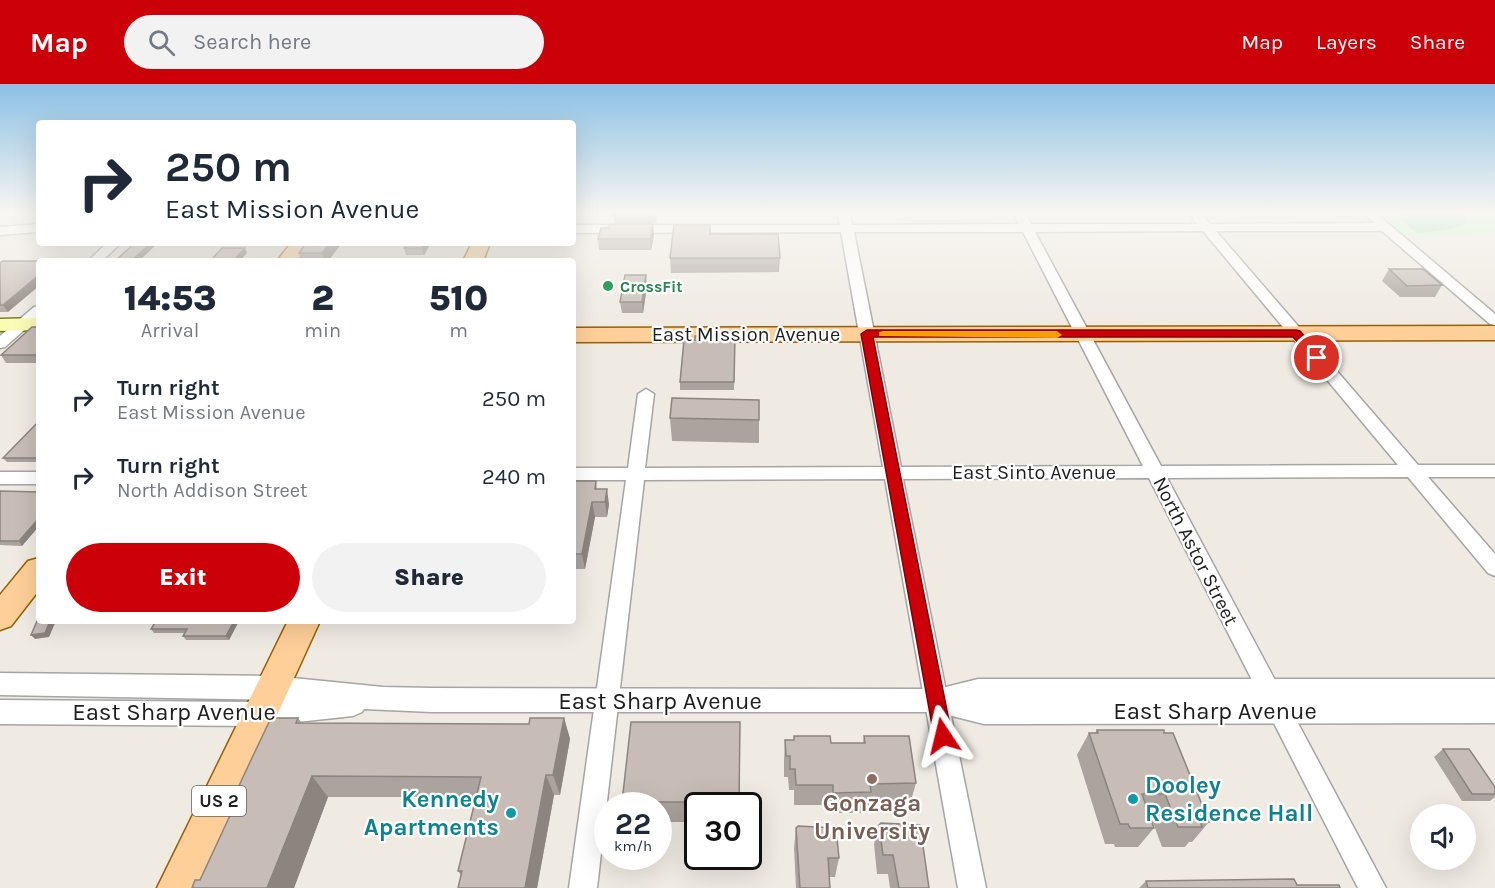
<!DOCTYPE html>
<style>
body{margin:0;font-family:Karla,sans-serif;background:#f2f2f3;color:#1f2937;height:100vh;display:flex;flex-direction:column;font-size:22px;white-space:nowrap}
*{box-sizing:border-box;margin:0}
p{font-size:20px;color:#747a83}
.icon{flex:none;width:33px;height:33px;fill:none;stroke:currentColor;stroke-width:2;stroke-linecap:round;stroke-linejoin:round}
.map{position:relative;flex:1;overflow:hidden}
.details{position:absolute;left:36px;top:174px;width:540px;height:366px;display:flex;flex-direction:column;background:#fff;border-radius:6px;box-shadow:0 6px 24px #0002}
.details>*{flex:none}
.hud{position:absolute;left:36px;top:36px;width:540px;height:126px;border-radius:6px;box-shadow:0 6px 24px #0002;background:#fff;color:#1f2937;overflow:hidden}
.controls{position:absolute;left:1410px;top:720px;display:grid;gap:12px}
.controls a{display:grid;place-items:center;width:66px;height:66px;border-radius:50%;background:#fff;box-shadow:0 6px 24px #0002;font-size:30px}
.speed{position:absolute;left:594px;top:708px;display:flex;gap:12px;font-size:30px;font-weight:700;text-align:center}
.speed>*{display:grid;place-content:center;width:78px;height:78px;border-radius:50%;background:#fff;box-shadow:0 6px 24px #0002;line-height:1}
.speed small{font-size:15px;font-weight:400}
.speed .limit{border:3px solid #111;border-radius:9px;background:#fff;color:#111}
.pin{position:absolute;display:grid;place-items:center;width:51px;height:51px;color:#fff;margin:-26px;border:3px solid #fff;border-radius:50%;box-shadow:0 2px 6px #0007}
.me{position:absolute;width:66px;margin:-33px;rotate:350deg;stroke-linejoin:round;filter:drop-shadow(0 0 4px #0008)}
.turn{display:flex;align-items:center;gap:21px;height:126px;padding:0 30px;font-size:27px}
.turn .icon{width:78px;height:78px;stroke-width:2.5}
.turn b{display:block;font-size:42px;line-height:51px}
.eta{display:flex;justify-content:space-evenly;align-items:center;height:102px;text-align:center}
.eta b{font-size:36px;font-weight:800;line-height:42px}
.action{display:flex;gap:12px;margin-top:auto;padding:12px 30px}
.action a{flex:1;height:69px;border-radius:36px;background:#cb0008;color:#fff;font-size:24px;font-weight:800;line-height:69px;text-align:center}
.action a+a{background:#f2f2f3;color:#1f2937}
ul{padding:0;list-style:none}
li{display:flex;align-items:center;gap:18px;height:78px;padding:0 30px}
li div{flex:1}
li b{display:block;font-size:22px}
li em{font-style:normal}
header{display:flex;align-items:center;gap:36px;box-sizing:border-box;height:84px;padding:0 30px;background:#cb0008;color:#fff}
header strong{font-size:28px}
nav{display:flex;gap:33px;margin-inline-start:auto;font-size:21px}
.search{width:420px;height:54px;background:#f2f2f3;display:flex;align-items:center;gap:15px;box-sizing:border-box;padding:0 21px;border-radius:33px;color:#747a83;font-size:22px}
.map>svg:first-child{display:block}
.park{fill:#bffbc1}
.pitch{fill:#7fe1b7}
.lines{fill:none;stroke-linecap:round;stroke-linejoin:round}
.minor-casing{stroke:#a5a5a5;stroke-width:3}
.tertiary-casing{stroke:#a5a5a5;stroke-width:3}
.secondary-casing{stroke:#6f7702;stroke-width:3}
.primary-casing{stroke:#975f00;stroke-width:3}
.minor{fill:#fff;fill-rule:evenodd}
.tertiary{fill:#fff;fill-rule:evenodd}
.secondary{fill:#fafbb5;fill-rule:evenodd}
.primary{fill:#fecf99;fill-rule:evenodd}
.wall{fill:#aba39d}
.shaded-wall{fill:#8b847f}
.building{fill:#c7bdb6;stroke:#8b847f;stroke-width:1.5}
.route{fill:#cb0008;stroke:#840005;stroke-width:1.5}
.slow{fill:#f59e0b}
.leisure-dot{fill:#2e9e5b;stroke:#fff;stroke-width:2}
.education-dot{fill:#8d6e63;stroke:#fff;stroke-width:2}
.culture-dot{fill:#0f9aa8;stroke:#fff;stroke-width:2}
.labels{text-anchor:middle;stroke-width:4.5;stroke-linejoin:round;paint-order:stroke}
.far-leisure-label{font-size:16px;font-weight:bold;fill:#27864d;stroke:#fff;text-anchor:start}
.shield{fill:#fff;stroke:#626262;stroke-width:1.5}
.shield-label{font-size:18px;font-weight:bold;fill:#1e1e1e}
.street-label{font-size:20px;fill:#1e1e1e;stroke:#fff}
.near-street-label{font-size:24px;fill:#1e1e1e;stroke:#fff}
.near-culture-label{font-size:24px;font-weight:bold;fill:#0d838f;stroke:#fff;text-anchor:start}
.near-education-label{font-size:24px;font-weight:bold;fill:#785e54;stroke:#fff}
</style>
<header>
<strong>Map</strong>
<div class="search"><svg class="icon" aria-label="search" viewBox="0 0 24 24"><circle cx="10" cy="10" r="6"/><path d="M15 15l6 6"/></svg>Search here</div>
<nav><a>Map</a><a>Layers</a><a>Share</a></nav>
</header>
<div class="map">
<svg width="1495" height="804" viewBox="0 0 1495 804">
<rect width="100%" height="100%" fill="#efebe3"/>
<path class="park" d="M1375,130H1495V149H1478L1476,151H1400Z"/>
<path class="pitch" d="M1394,130H1469L1467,139L1447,146L1417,149Z"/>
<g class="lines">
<g class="minor-casing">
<path id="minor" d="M838,130H850L852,141L1019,140L1014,130H1026L1031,140H1197L1189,130H1202L1210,140L1374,139L1364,130H1377L1495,230V241L1490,240L1382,147H1216L1418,381H1495V393H1428L1495,470V492L1488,489L1408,393L1167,394L1386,804H1358L1149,394L903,395L986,804H958L885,395L644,396L597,804H569L626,396H573V384H628L638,310L646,305L654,310L645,384L883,383L841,148L573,149V141H840ZM1203,147L1398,381L1161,382L1035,148ZM854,148H1023L1143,382L901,383Z
M39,140V148L0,151V143Z
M107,159H121L102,177H88Z
M39,222V233L5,263L0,264V252L34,223Z
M0,388H39V400H0Z"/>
</g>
<g class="tertiary-casing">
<path id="tertiary" d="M0,589L273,592L383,603L432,604L938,605L978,595H1495V639L984,640L936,628H432L364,625L362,628L353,632L260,642L0,640V616L260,618L283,616L0,611Z"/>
</g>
<g class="secondary-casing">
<path id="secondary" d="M39,234V246L0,247V235Z"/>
</g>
<g class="primary-casing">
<path id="primary" d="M291,159H310L297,177H277Z
M472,159H490L483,177H463Z
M1495,242V256L573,258V244Z
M39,474V506L11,542L0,546V511L28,477Z
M288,537H320L198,804H157Z"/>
</g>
<use href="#minor" class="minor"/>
<use href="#tertiary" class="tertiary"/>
<use href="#secondary" class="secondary"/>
<use href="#primary" class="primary"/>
</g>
<path class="wall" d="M614,130H658L656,139H614Z
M653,140L654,151L651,166H599L598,155L609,144Z
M710,141L711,150L780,174L779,188L671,189L670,174Z
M306,159H342L328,177H302L299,169Z
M431,159L424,171H406L404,164Z
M0,179L8,228H0Z
M1389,185L1442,201L1435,213H1400L1382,197Z
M647,202L643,229H622L620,218Z
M39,243V279H6L1,271Z
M735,252L734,306H680V298Z
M670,334L759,336V359L672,357Z
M39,337V378H7L3,374Z
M573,397H596L597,405L609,420L607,433H595L585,485H573Z
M0,407L39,408V442L22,462L0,461Z
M156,537H239L229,556H186L183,552L185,549H154L151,545Z
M298,634L302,639L529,640L564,634L570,655L560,711H554L537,804H458L461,791L458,787L476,713H328L294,804H192L200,796L232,729L229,725Z
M740,638V722H698V738H658V722H622V718Z
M1097,646L1209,738L1192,758H1189L1185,763H1162L1150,730H1149L1154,744L1138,763H1115L1114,760H1105L1077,671L1089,649H1095Z
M864,652L916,699L910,720H869L867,729H830L829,721H794V706H789L788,693H784V677L785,656L831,659H863Z
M1443,665L1495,703V713L1490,717H1462L1434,673Z
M879,741L929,804H890L888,790H877L874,760Z
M796,744L839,774L835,793H829L830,804H796L794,764Z
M1146,797L1297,801L1340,804H1139Z"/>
<path class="shaded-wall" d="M653,140L654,151L651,166L650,155Z
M151,159H158L139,177H131Z
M330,159H342L328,177H325L322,169Z
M425,159H431L424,171L422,164Z
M245,164L247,169L240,177H233Z
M39,191V202L8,228L3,221Z
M646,191L647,202L643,229L642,218Z
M607,405L609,420L607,433L605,418Z
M592,418L595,433L585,485L582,470Z
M39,434V442L22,462L19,457Z
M50,537H56L49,553L35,555L31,551Z
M234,537H239L229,556L226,552Z
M564,634L570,655L560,711L553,691Z
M546,691L554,711L537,804H525Z
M312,692L328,713L294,804H267Z"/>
<path class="building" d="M614,130H656L655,132H613Z
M610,140H653L650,155H598L601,144H609Z
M674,141H710V150H778L780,174H670Z
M135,159H151L131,177H115Z
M306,159H330L322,169H299Z
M407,159H425L422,164H404Z
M222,164H245L233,177H210Z
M3,177H56H39V191L3,221H0V179Z
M1389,185H1423L1442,201L1407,202Z
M625,191H646L642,218H620Z
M32,243H39V271H1Z
M695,252H735L734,298H680L684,256H695Z
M672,314L759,316V336L670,334Z
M39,337V374H3Z
M573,397H596L595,405H607L605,418H592L582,470H573Z
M0,407L39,408V434L19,457H0Z
M38,535H39V537H50L45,549L31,551Z
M156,537H234L226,552H183L187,545H151Z
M271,634H298L296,639L529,640L530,634H564L553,691H546L525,804H458L462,787H458L481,693L312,692L267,804H192L195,796H200L233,725H229L242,695Z
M631,638H740L739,718H622Z
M1097,646H1164V649H1173L1209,738H1200L1202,743H1178L1165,710H1142L1154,744H1130L1128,740H1120L1089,649H1098Z
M794,652H830L831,659H865L864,652H909L916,699L870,700L871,708L833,709V701H796L795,685H790V672H786L785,656H794Z
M1443,665H1469L1495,703V710H1472Z
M881,739L920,741L929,804H899L893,771H883L879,741Z
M798,742L836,744L839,774H828L830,804H800L796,744Z
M1294,795L1297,801H1339L1340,804H1148L1146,797Z"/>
<linearGradient id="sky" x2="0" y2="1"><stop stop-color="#8cc0e4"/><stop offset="0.53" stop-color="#f8f6f2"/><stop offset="1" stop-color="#f8f6f2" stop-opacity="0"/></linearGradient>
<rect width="1495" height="243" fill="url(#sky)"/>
<path class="route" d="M867,246H1296L1300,247L1323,274L1317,277L1313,276L1293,253H873L952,652L949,658L943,660L937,658L934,652L861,250Z"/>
<path class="slow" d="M883,247H1057L1062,251L1057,254L879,252V248Z"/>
<circle class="leisure-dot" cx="608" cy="202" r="6"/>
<circle class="education-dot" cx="872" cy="695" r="6"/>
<g class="culture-dot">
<circle cx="1133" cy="715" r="6"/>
<circle cx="511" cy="729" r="6"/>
</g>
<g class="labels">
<g class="far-leisure-label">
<text x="620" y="208">CrossFit</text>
</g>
<rect class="shield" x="192" y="702" width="54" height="30" rx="4.5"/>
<g class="shield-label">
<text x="219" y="723">US 2</text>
</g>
<g class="street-label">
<text x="746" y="257">East Mission Avenue</text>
<text x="1034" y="395">East Sinto Avenue</text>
<text transform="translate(1196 467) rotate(63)" y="7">North Astor Street</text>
</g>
<g class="near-street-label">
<text x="660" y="625">East Sharp Avenue</text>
<text x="1215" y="635">East Sharp Avenue</text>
<text x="174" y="636">East Sharp Avenue</text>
</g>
<g class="near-culture-label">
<text x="1145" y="709">Dooley<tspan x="1145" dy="28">Residence Hall</tspan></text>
<text x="499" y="723" text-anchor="end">Kennedy<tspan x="499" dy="28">Apartments</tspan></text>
</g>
<g class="near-education-label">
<text x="872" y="727">Gonzaga<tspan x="872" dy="28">University</tspan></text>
</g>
</g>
</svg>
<div class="controls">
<a><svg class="icon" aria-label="sound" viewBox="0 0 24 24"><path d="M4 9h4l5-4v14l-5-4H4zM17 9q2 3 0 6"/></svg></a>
</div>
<div class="speed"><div>22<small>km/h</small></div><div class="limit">30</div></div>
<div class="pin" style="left:1317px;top:274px;background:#d93025"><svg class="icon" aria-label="arrive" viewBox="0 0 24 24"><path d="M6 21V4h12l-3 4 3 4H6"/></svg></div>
<svg class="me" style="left:943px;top:652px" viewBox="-20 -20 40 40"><path d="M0-17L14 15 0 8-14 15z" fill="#cb0008" stroke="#fff" stroke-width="4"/></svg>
<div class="hud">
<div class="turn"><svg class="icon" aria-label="right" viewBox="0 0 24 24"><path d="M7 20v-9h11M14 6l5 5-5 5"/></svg><div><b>250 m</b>East Mission Avenue</div></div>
</div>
<section class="details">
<div class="eta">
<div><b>14:53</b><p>Arrival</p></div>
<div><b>2</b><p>min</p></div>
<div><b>510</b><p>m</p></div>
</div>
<ul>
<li><svg class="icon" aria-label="right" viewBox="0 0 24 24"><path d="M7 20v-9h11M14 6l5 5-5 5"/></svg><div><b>Turn right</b><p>East Mission Avenue</p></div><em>250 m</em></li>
<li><svg class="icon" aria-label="right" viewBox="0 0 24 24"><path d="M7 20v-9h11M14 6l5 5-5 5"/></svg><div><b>Turn right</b><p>North Addison Street</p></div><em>240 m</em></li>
</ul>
<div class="action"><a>Exit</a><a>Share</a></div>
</section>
</div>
